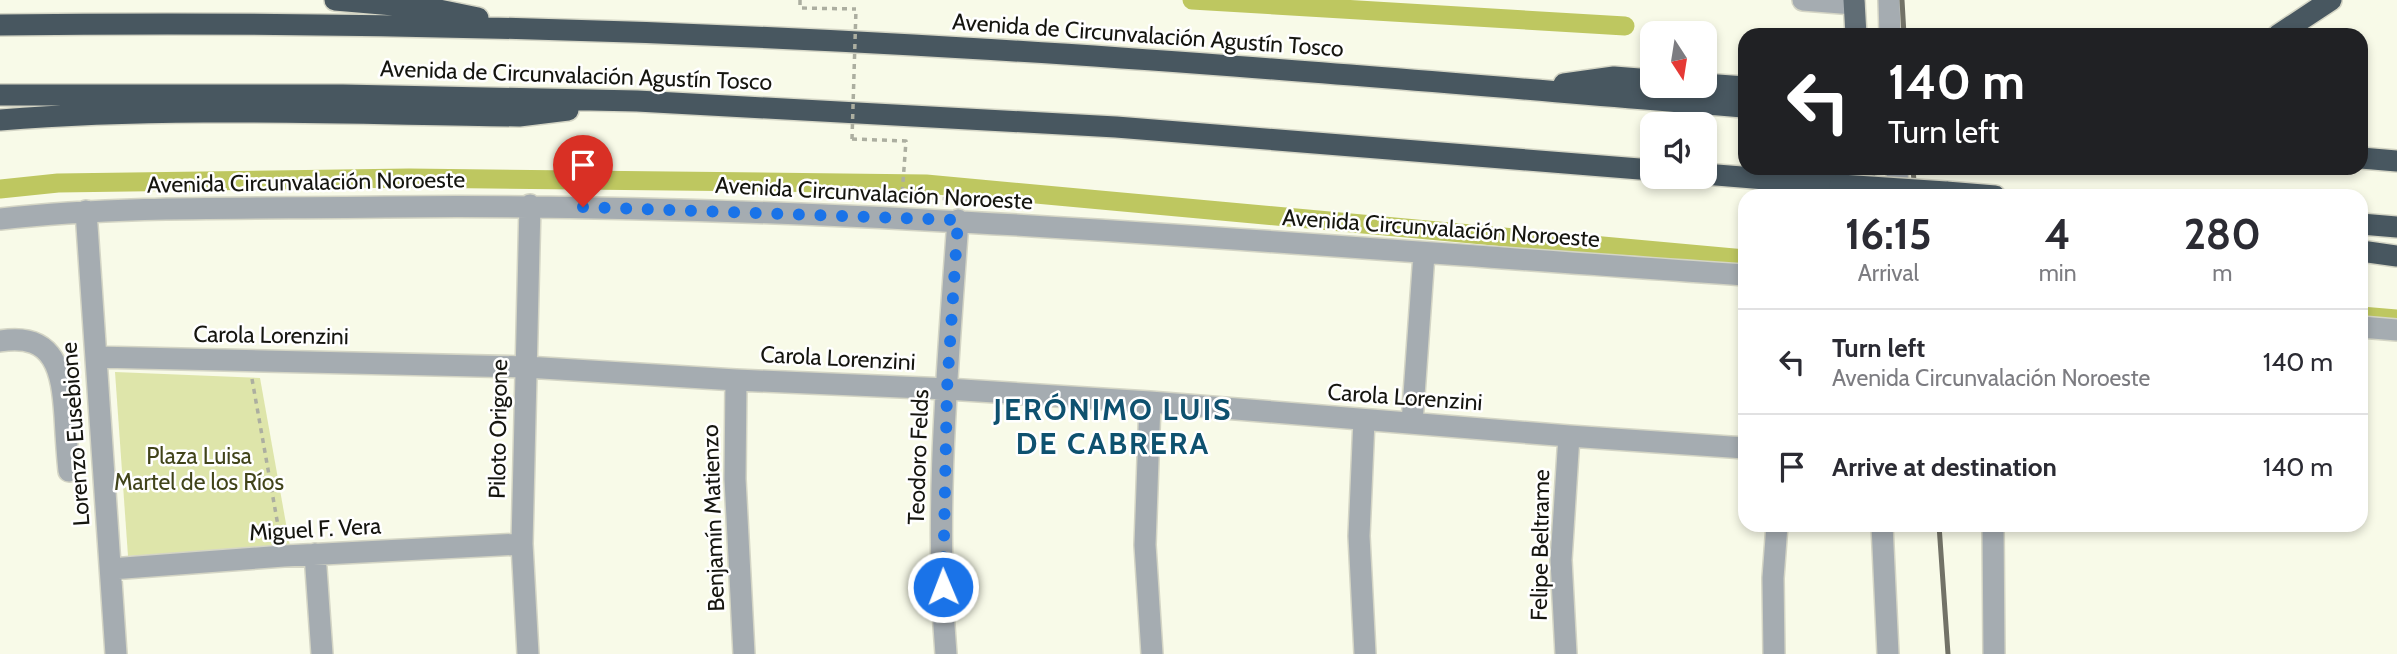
<!DOCTYPE html>
<meta charset="utf-8">
<style>
body{margin:0;font-family:Cabin,sans-serif;background:#f7f7f7;color:#2b2b33;height:100vh;display:flex;flex-direction:column;font-size:26px;white-space:nowrap}
*{box-sizing:border-box;margin:0}
p{font-size:23px;color:#7c7c81}
.icon{flex:none;width:38px;height:38px;fill:none;stroke:currentColor;stroke-width:2;stroke-linecap:round;stroke-linejoin:round}
.map{position:relative;flex:1;overflow:hidden}
.panel{position:absolute;left:1738px;top:189px;width:630px;height:343px;display:flex;flex-direction:column;background:#fff;border-radius:21px;box-shadow:0 4px 10px #0003}
.panel>*{flex:none}
.guide{position:absolute;left:1738px;top:28px;width:630px;height:147px;border-radius:21px;box-shadow:0 4px 10px #0003;background:#202124;color:#fff;overflow:hidden}
.needle{width:46px;rotate:168deg}
.fabs{position:absolute;left:1640px;top:21px;display:grid;gap:14px}
.fabs a{display:grid;place-items:center;width:77px;height:77px;border-radius:14px;background:#fff;box-shadow:0 4px 10px #0003;font-size:35px}
.pin{position:absolute;display:grid;place-items:center;width:60px;height:60px;color:#fff;margin:-72px -30px;border-radius:50% 50% 50% 0;rotate:-45deg;box-shadow:0 0 7px #0007}
.pin .icon{rotate:45deg}
.me{position:absolute;width:77px;margin:-38px;rotate:359deg;stroke-linejoin:round;filter:drop-shadow(0 0 5px #0008)}
.turn{display:flex;align-items:center;gap:24px;height:147px;padding:0 35px;font-size:32px}
.turn .icon{width:91px;height:91px;stroke-width:2.5}
.turn b{display:block;font-size:49px;line-height:60px}
.eta{display:flex;justify-content:space-evenly;align-items:center;height:119px;text-align:center}
.eta b{font-size:42px;font-weight:700;line-height:49px}
ul{padding:0;list-style:none}
li{display:flex;align-items:center;gap:21px;height:105px;padding:0 35px;border-top:2px solid #e1e1e2}
li div{flex:1}
li b{display:block;font-size:26px}
li em{font-style:normal}
.map>svg:first-child{display:block}
.green{fill:#dee5aa}
.lines{fill:none;stroke-linecap:round;stroke-linejoin:round}
.canal{stroke:#bec760;stroke-width:19}
.minor-casing{stroke:#d4d5c5;stroke-width:24}
.major-casing{stroke:#d4d5c5;stroke-width:24}
.highway-casing{stroke:#d4d5c5;stroke-width:24}
.path{stroke:#acaea0;stroke-width:3.5;stroke-dasharray:5 5;stroke-linecap:butt}
.minor{stroke:#a5acb1;stroke-width:21}
.major{stroke:#606d75;stroke-width:21}
.highway{stroke:#485760;stroke-width:21}
.rail{stroke:#727267;stroke-width:5}
.highway-bridge-casing{stroke:#d4d5c5;stroke-width:24;stroke-linecap:butt}
.path-bridge{stroke:#acaea0;stroke-width:3.5;stroke-dasharray:5 5;stroke-linecap:butt}
.highway-bridge{stroke:#485760;stroke-width:21}
.route{stroke:#1a73e8;stroke-width:12;stroke-dasharray:0 21.6}
.labels{text-anchor:middle;stroke-width:5;stroke-linejoin:round;paint-order:stroke}
.street-label{font-size:23px;fill:#15150f;stroke:#fff}
.park-label{font-size:23px;fill:#41441a;stroke:#fff}
.district-label{font-size:30px;font-weight:bold;letter-spacing:2px;fill:#0e516f;stroke:#fff}
</style>
<div class="map">
<svg width="2397" height="654" viewBox="0 0 2397 654">
<rect width="100%" height="100%" fill="#f8fae8"/>
<path class="green" d="M115,372L260,378L290,546L128,556Z"/>
<g class="lines">
<path class="canal" d="M1192,0L1625,26
M0,189L58,183L409,178L926,184L1745,259
M2361,316L2397,319"/>
<g class="minor-casing">
<path id="minor" d="M1803,0L1854,4
M1889,0L1890,35
M1897,168L1898,196
M86,211L116,654
M0,219C128,205 257,209 386,207C840,202 1292,245 1745,275
M2361,327L2397,330
M0,341C56,332 62,372 65,416C66,434 67,452 69,471
M96,357L526,367L736,380L947,389L1150,402L1569,436L1745,448
M736,380L735,479L744,654
M1150,402L1145,545L1152,654
M1364,420L1359,536L1365,654
M1412,423L1424,254
M1882,525L1888,654
M1993,525L1994,654
M315,554L322,654
M111,569L284,556L522,544
M528,654L522,544L530,205
M946,654C934,510 948,364 958,220
M1566,654L1561,560L1569,436
M1774,654L1773,578L1777,525"/>
</g>
<g class="major-casing">
<path id="major" d="M1854,0L1856,35
M1864,168L1866,196"/>
</g>
<g class="highway-casing">
<path id="highway" d="M335,0L429,8L478,18
M0,25C304,21 609,28 913,45C1190,60 1468,85 1745,107
M2278,35L2331,0
M1564,84L1614,77L1652,80
M1704,84L1745,87
M0,95H343L637,101L1116,127L1652,170
M0,120C172,106 346,114 519,116L568,110
M2361,158L2397,161
M1704,174L1840,185
M1946,192L1995,196
M2361,224L2397,227
M2361,251L2397,256"/>
</g>
<path class="path" d="M800,0V8L856,9
M852,139L906,141L902,196L980,201
M252,379L280,537"/>
<use href="#minor" class="minor"/>
<use href="#major" class="major"/>
<use href="#highway" class="highway"/>
<path class="rail" d="M1902,0L1904,35
M1913,168L1915,196
M1939,525L1948,654"/>
<g class="highway-bridge-casing">
<path id="highway-bridge" d="M1840,185L1946,192"/>
</g>
<path class="path-bridge" d="M852,139L856,9"/>
<use href="#highway-bridge" class="highway-bridge"/>
</g>
<g class="lines">
<path class="route" d="M583,207L958,220L947,389L943,587"/>
</g>
<g class="labels">
<g class="street-label">
<text transform="translate(1148 35) rotate(4)" y="8">Avenida de Circunvalación Agustín Tosco</text>
<text transform="translate(576 75) rotate(2)" y="8">Avenida de Circunvalación Agustín Tosco</text>
<text transform="translate(306 182) rotate(-1)" y="8">Avenida Circunvalación Noroeste</text>
<text transform="translate(874 193) rotate(3)" y="8">Avenida Circunvalación Noroeste</text>
<text transform="translate(1441 228) rotate(4)" y="8">Avenida Circunvalación Noroeste</text>
<text transform="translate(271 335) rotate(1)" y="8">Carola Lorenzini</text>
<text transform="translate(838 358) rotate(3)" y="8">Carola Lorenzini</text>
<text transform="translate(1405 397) rotate(4)" y="8">Carola Lorenzini</text>
<text transform="translate(498 429) rotate(-89)" y="8">Piloto Origone</text>
<text transform="translate(75 434) rotate(-94)" y="8">Lorenzo Eusebione</text>
<text transform="translate(918 457) rotate(-88)" y="8">Teodoro Felds</text>
<text transform="translate(713 518) rotate(-92)" y="8">Benjamín Matienzo</text>
<text transform="translate(315 529) rotate(-3)" y="8">Miguel F. Vera</text>
<text transform="translate(1540 545) rotate(-89)" y="8">Felipe Beltrame</text>
</g>
<g class="park-label">
<text x="199" y="464">Plaza Luisa<tspan x="199" dy="26">Martel de los Ríos</tspan></text>
</g>
<g class="district-label">
<text x="1113" y="420">JERÓNIMO LUIS<tspan x="1113" dy="34">DE CABRERA</tspan></text>
</g>
</g>
</svg>
<div class="fabs">
<a><svg class="needle" viewBox="-14 -14 28 28"><path d="M0-13l5 13h-10z" fill="#e53935"/><path d="M0 13l5-13h-10z" fill="#7c7c81"/></svg></a>
<a><svg class="icon" aria-label="sound" viewBox="0 0 24 24"><path d="M4 9h4l5-4v14l-5-4H4zM17 9q2 3 0 6"/></svg></a>
</div>
<div class="pin" style="left:583px;top:207px;background:#d93025"><svg class="icon" aria-label="arrive" viewBox="0 0 24 24"><path d="M6 21V4h12l-3 4 3 4H6"/></svg></div>
<svg class="me" style="left:943px;top:587px" viewBox="-20 -20 40 40"><circle r="17" fill="#1a73e8" stroke="#fff" stroke-width="3"/><path d="M0-11L8 9 0 5-8 9z" fill="#fff"/></svg>
<div class="guide">
<div class="turn"><svg class="icon" aria-label="left" viewBox="0 0 24 24"><path d="M17 20v-9H6M10 6l-5 5 5 5"/></svg><div><b>140 m</b>Turn left</div></div>
</div>
<section class="panel">
<div class="eta">
<div><b>16:15</b><p>Arrival</p></div>
<div><b>4</b><p>min</p></div>
<div><b>280</b><p>m</p></div>
</div>
<ul>
<li><svg class="icon" aria-label="left" viewBox="0 0 24 24"><path d="M17 20v-9H6M10 6l-5 5 5 5"/></svg><div><b>Turn left</b><p>Avenida Circunvalación Noroeste</p></div><em>140 m</em></li>
<li><svg class="icon" aria-label="arrive" viewBox="0 0 24 24"><path d="M6 21V4h12l-3 4 3 4H6"/></svg><div><b>Arrive at destination</b></div><em>140 m</em></li>
</ul>
</section>
</div>
